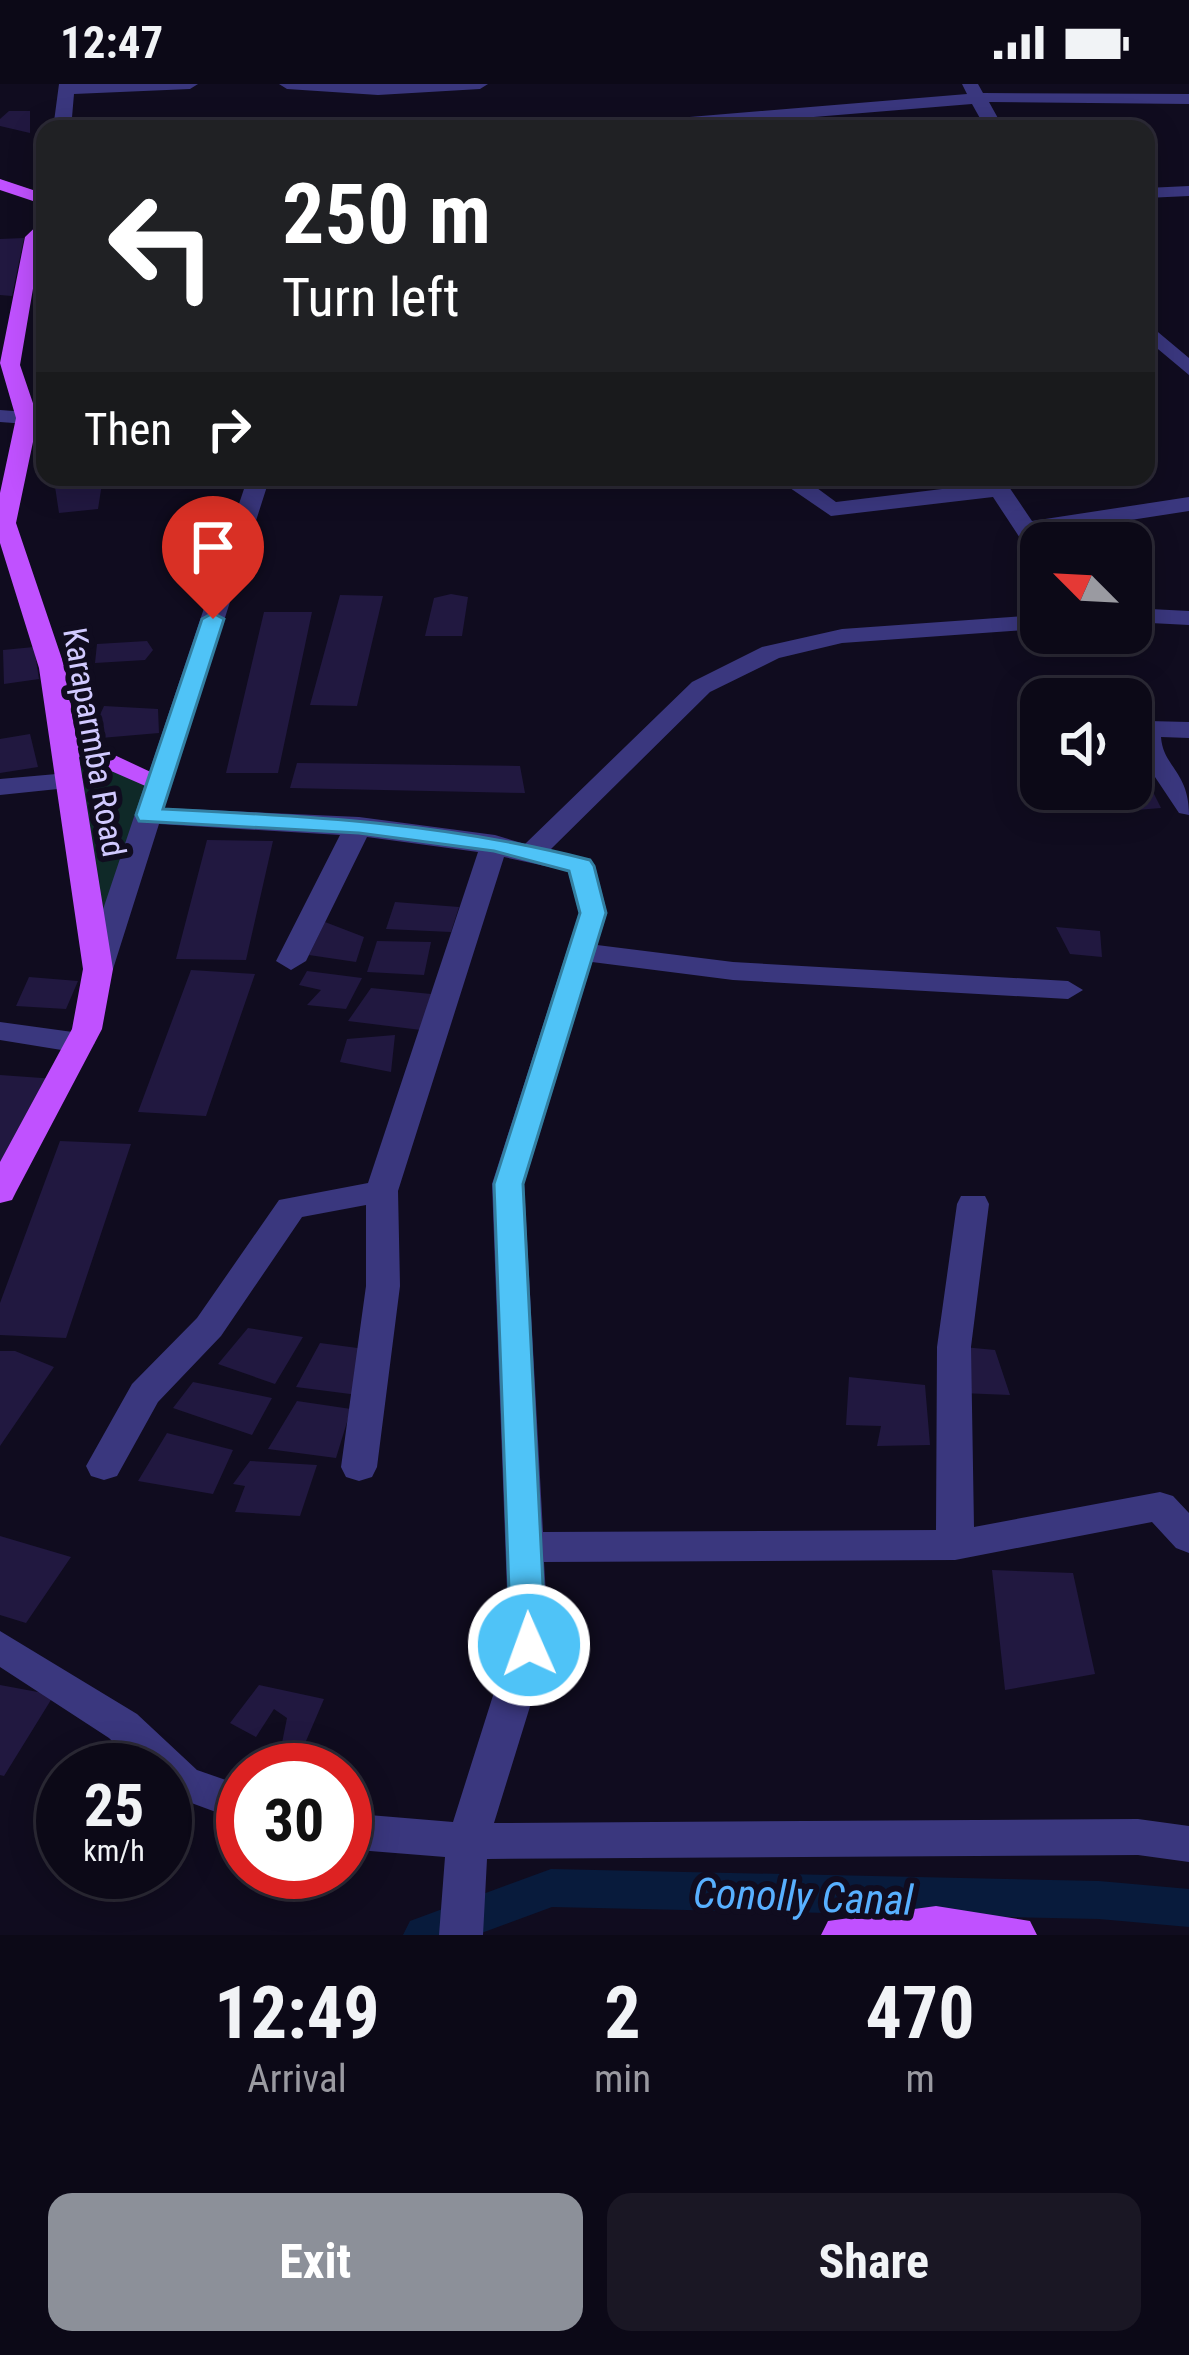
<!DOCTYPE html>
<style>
body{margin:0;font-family:"Roboto Condensed",sans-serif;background:#1a1724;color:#f1f3f6;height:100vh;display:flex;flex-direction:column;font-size:45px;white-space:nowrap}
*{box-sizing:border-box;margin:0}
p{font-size:39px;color:#9a9aa1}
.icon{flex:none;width:66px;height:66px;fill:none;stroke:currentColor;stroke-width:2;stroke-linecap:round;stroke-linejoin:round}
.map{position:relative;height:1851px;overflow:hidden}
.drawer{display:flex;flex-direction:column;background:#0c0917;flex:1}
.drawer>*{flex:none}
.guide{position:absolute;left:36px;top:36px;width:1119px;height:366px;border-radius:24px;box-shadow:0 6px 30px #0003,0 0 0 3px #2c2a36;background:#202124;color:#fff;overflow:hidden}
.needle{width:78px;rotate:294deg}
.fabs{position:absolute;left:1020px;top:438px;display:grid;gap:24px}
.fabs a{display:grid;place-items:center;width:132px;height:132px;border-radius:24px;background:#0c0917;box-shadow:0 6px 30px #0003,0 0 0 3px #2c2a36;font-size:60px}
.speed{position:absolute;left:36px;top:1659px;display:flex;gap:24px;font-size:60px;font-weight:700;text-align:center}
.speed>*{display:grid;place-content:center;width:156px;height:156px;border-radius:50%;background:#0c0917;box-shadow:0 6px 30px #0003,0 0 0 3px #2c2a36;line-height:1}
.speed small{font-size:30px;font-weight:400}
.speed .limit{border:18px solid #d22;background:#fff;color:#111}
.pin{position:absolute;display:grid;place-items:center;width:102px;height:102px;color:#fff;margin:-123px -51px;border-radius:50% 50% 50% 0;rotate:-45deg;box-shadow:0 0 12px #0007}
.pin .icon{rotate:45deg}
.me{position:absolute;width:132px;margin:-66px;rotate:358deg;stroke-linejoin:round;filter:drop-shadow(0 0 9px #0008)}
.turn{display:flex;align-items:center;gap:42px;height:252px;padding:0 48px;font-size:54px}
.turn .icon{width:156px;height:156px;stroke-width:2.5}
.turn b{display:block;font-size:84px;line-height:102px}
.then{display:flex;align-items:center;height:114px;padding:0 48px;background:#0003;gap:24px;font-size:45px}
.eta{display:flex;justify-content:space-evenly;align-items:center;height:204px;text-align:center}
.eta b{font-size:72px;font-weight:700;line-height:84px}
.action{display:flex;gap:24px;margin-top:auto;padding:24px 48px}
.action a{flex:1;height:138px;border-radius:24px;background:#8c9099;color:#fff;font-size:48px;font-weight:700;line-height:138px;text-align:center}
.action a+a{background:#1a1724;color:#f1f3f6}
.status{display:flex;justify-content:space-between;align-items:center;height:84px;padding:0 60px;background:#0c0917;direction:ltr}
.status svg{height:33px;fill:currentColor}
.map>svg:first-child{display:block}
.green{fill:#0f2928}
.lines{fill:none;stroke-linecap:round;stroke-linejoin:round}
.canal{fill:#081b3c;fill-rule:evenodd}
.building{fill:#211840}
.minor{fill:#3a377e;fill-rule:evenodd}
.major{fill:#c051ff;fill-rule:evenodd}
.route{fill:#4fc3f7;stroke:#337fa1;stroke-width:3}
.labels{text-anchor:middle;stroke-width:12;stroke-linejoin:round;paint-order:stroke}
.street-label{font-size:33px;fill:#d1caff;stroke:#100c1f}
.near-water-label{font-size:42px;font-style:italic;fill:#58b0ff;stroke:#100c1f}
</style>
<div class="status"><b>12:47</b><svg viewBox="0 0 49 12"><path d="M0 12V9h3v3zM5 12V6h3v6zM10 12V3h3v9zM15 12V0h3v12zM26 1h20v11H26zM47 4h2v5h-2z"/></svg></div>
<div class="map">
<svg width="1189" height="1851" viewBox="0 0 1189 1851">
<rect width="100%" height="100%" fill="#100c1f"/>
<path class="green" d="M71,665L159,698L102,844Z"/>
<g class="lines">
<path class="canal" d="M551,1785L1099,1797L1189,1805V1843L1099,1835L552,1823L476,1851H403L410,1837Z"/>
</g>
<path class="building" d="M9,27H30V49L0,42V35Z
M24,154L12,212L0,211V155Z
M103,393L98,425L59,429L54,396Z
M451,510L468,513L462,552H425L434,514Z
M340,511L383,512L357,622L310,621Z
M264,528H312L278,689H226Z
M147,557L153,566L145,576L95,579L97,560Z
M34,563L39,595L4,600L3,566Z
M104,622L158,625L159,649L89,655Z
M30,650L38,683L0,689V655Z
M297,679L520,682L525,709L290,704Z
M1148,698L1161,724L1112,728L1099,705H1131V700Z
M207,756L273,757L246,876L176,875Z
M395,818L459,823L451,848L386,845Z
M325,838L364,853L356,878L309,871Z
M1056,843L1100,847L1102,873L1070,870Z
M377,857L431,858L424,891L367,888Z
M191,886L255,890L206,1032L138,1028Z
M307,887L362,894L346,925L307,921L321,906L299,901Z
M29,893L78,897L66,925L16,922Z
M371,904L431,910L421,946L348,937Z
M395,951L391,988L340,978L347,955Z
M0,991L56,995L0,1083Z
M60,1057L131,1060L66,1254L0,1251V1219Z
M248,1244L303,1253L275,1300L218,1280Z
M320,1259L365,1265L358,1311L296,1303Z
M942,1261L995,1266L1010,1311L961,1309Z
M0,1267H15L54,1283L0,1362Z
M849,1293L925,1301L930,1361L877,1362L881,1342L846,1341Z
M193,1298L272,1314L252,1351L173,1324Z
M297,1317L351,1325L336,1374L268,1365Z
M167,1349L233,1366L213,1410L138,1397Z
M250,1377L317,1381L300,1432L235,1428L245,1402L233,1400Z
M0,1452L71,1473L26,1539L0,1531Z
M992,1486L1073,1489L1095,1590L1005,1606Z
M0,1601L54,1611L4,1692L0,1691Z
M259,1601L324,1615L303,1664L282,1659L287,1634L274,1625L256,1653L230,1639Z"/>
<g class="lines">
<path class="minor" d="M198,0L190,5L74,10L71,45H53L59,0Z
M279,0H488L480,5L378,11L287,5Z
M962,0H978L983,9L1189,10V20L989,18L1004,45H986L972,20L668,45H597L606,40L967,10Z
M1189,102V112L1146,114V104Z
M1146,238L1189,274V291L1146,255Z
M0,326L27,328L38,334L27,340L0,338Z
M248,393H270L164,724L359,733L495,751L525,760L692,598L762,563L842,545L1041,531V545L842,559L779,574L710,608L550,766L591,776L595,782L607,829L597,861L733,878L1068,897L1083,906L1068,915L733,896L592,878L524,1100L543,1448L936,1446L937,1263L957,1120L961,1112H985L989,1120L971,1263L974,1443L1160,1408L1173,1412L1189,1429V1469L1176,1464L1152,1438L955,1476L544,1478L549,1561L494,1739L1138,1735L1189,1742V1778L1138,1771L487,1775L483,1851H439L445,1773L345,1765V1729L453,1738L509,1561L492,1100L579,829L568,787L504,773L398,1107L400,1202L377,1383L372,1393L359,1397L346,1393L341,1383L366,1202V1121L302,1133L221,1252L158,1318L117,1392L104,1396L91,1392L86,1382L132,1300L197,1234L279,1116L368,1099L478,768L367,753L306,877L291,886L276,877L340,751L159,740L113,885L98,894L83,885Z
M774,393H802L836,418L999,398L1007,400L1032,437L1189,413V427L1040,450L1046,459H1041V476L1033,474L993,413L831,432Z
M1131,524L1189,527V541L1131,538Z
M1148,637L1189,638V654L1161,653C1163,683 1189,687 1189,731L1179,729L1135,663V645Z
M68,689L81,697L77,703L0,711V695Z
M0,938L80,949L95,959L80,969L0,956Z
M0,1547L137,1630L197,1686L243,1702V1738L167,1710L165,1686H142L109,1654L0,1583Z"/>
<path class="major" d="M0,95L45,110V121L0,106Z
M45,134L20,281L38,334L16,439L65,584L76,653L172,698L159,706L150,704L79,673L113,885L102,945L16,1108L12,1116L0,1119V1078L72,945L83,885L39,584L0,459V409L16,334L0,279L25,153Z
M936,1822L1030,1837L1037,1851H821L828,1837Z"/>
</g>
<path class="route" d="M213,529L224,535L163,725C310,732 446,739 590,776L594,782L606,829L523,1100L546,1561L541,1571L529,1575L516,1571L511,1561L494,1100L580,829L569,787L494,767L359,749L139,737L136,731L202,535Z"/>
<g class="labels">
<g class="street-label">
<text transform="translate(95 658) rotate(80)" y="12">Karaparmba Road</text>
</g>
<g class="near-water-label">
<text transform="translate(803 1812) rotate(2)" y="15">Conolly Canal</text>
</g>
</g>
</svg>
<div class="fabs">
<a><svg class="needle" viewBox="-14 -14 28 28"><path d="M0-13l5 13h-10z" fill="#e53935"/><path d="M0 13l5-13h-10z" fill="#9a9aa1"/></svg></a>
<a><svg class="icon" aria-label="sound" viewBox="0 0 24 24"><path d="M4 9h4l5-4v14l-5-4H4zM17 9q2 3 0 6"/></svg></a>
</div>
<div class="speed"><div>25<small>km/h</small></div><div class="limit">30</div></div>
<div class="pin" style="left:213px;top:535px;background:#d93025"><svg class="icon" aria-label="arrive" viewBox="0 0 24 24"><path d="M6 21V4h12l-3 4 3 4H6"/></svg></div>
<svg class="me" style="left:529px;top:1561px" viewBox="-20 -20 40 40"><circle r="17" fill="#4fc3f7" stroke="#fff" stroke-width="3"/><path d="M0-11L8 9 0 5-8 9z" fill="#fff"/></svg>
<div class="guide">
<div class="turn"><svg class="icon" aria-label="left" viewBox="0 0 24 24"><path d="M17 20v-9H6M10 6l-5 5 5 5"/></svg><div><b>250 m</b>Turn left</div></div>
<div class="then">Then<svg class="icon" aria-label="right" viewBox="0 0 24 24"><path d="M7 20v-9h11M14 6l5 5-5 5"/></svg></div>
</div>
</div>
<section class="drawer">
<div class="eta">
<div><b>12:49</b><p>Arrival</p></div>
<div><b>2</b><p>min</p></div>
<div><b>470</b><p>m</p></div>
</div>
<div class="action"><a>Exit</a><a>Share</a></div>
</section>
